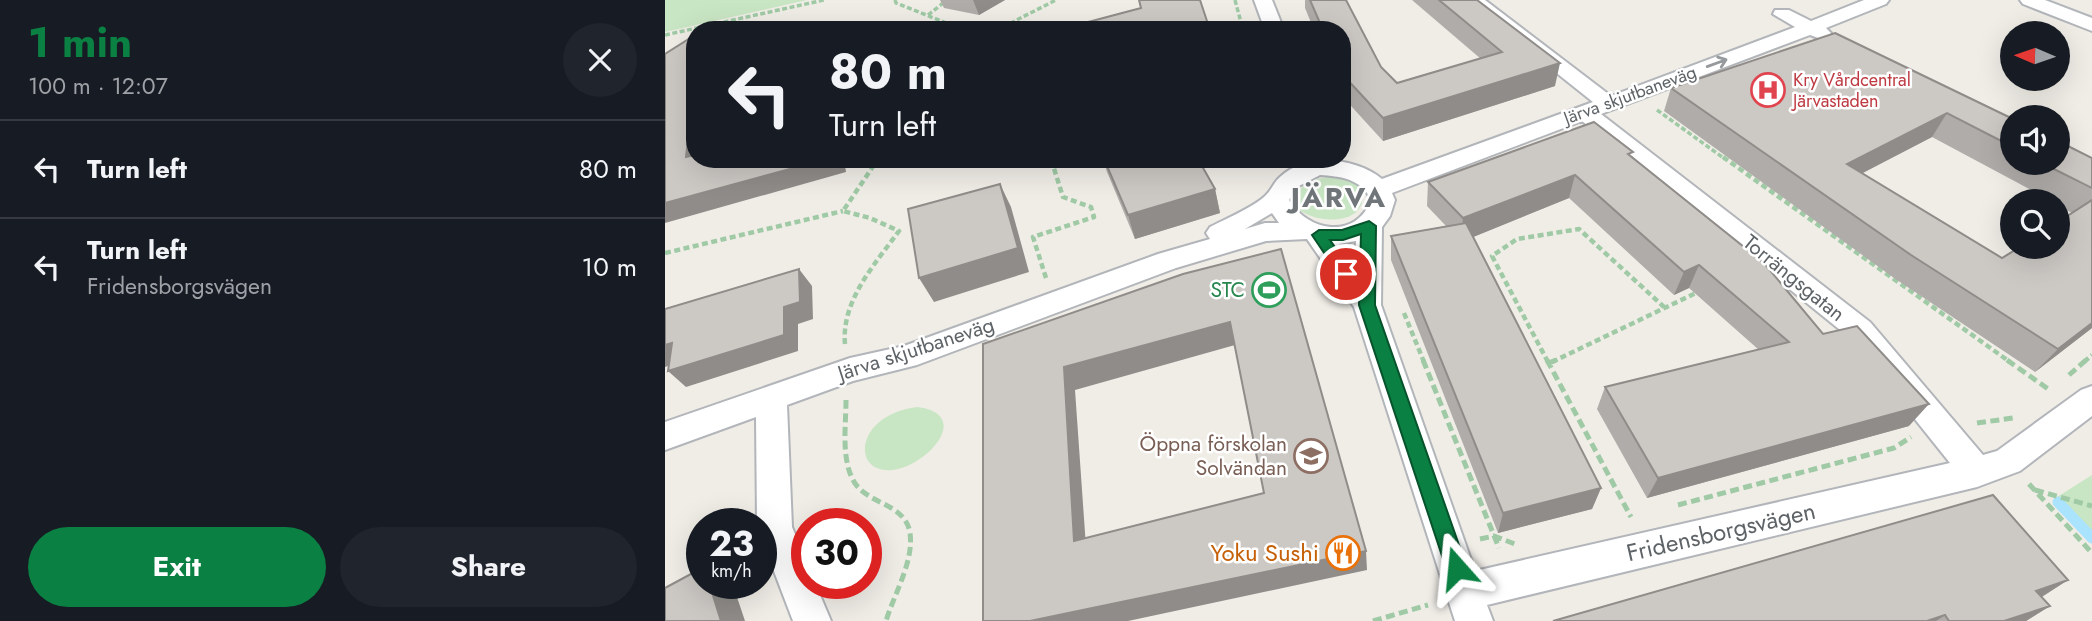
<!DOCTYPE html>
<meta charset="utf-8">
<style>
body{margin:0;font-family:Jost,sans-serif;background:#20242c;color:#f1f3f6;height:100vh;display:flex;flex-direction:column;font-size:26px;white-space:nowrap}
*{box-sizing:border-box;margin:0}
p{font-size:23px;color:#9ea1a6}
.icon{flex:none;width:38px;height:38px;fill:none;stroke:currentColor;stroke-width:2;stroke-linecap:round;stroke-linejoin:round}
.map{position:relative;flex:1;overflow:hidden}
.side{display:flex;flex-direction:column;background:#171b24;width:665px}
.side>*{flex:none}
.top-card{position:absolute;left:21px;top:21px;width:665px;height:147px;border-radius:28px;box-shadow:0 7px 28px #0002;background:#171b24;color:#f1f3f6;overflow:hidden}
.needle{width:46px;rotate:272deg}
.fabs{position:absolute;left:1335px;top:21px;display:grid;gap:14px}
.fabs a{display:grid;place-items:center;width:70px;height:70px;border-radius:50%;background:#171b24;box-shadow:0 7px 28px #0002;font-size:35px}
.speed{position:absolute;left:21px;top:508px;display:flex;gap:14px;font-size:35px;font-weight:700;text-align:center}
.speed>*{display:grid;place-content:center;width:91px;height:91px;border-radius:50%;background:#171b24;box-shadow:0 7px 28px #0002;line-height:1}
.speed small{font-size:18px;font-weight:400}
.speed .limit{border:10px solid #d22;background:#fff;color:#111}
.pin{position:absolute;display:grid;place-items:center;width:60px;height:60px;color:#fff;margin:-30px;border:4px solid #fff;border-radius:50%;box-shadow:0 2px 7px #0007}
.me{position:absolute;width:77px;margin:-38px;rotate:342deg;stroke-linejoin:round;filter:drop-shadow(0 0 5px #0008)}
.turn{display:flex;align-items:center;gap:24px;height:147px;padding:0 28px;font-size:32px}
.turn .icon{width:91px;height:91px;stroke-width:2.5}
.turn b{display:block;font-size:49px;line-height:60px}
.round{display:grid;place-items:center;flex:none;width:74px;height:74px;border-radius:37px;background:#20242c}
.head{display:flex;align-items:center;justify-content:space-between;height:119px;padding:0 28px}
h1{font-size:42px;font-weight:700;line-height:52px;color:#0b8043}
.button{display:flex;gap:14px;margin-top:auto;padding:14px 28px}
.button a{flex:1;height:80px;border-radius:42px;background:#0b8043;color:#fff;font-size:28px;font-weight:700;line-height:80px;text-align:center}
.button a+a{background:#20242c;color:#f1f3f6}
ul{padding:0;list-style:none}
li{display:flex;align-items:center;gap:21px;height:98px;padding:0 28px;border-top:2px solid #363941}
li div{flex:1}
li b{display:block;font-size:26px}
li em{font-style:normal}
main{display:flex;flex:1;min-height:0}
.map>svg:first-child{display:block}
.green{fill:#c9e6c4}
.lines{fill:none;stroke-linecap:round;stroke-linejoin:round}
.stream{stroke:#aae3fd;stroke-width:11}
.minor-casing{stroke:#b2b5b9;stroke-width:4}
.path-far2{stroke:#9fcaa5;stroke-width:3.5;stroke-dasharray:5 2.5;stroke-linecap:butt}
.path-far1{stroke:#9fcaa5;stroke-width:4.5;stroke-dasharray:6 3.5;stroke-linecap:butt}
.path{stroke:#9fcaa5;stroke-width:5;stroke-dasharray:9 4.5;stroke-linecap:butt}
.minor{fill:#fff;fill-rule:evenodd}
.wall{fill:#afaca9;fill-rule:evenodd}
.shaded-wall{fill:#8f8c89}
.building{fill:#ccc8c4;stroke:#8f8c89;stroke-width:2;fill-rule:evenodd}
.oneway{stroke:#969a9c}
.route{fill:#0b8043;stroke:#07532c;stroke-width:2}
.labels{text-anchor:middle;stroke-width:5;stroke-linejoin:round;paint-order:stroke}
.far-health-label{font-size:18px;fill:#be3a42;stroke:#fff;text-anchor:start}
.far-street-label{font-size:18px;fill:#5e6367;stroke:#fff}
.street-label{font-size:21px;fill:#5e6367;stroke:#fff}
.leisure-label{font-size:21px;fill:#27864d;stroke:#fff;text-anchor:end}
.education-label{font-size:21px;fill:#785e54;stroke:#fff;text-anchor:end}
.near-street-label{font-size:24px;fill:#5e6367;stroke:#fff}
.near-food-label{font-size:24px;fill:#c56008;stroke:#fff;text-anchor:end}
.district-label{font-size:28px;font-weight:bold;letter-spacing:2px;fill:#6f7579;stroke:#fff}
</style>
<main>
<section class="side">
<div class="head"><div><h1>1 min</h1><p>100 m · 12:07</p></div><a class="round"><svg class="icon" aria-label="close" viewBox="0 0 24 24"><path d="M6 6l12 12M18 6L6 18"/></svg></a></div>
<ul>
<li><svg class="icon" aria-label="left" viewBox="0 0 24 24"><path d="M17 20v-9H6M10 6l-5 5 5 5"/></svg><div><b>Turn left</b></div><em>80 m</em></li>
<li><svg class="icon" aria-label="left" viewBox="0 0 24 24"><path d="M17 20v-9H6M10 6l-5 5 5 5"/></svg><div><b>Turn left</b><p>Fridensborgsvägen</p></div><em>10 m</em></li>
</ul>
<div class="button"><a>Exit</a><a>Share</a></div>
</section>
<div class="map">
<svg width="1427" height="621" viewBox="0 0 1427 621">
<rect width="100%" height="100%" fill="#f0ede7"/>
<path class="green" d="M0,0H142L0,32Z
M669,176L690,183L696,189C707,226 650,226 631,207L632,191L647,180Z
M252,407C309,414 262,466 228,470C199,473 192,447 209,427C220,415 236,409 252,407Z
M1427,475V535L1392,497Z"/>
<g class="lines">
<path class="stream" d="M1393,502L1427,538"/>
<g class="minor-casing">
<path id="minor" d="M589,0H607L619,30H600Z
M800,0H820L946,96L1130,27L1108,14L1110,10H1124L1146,21L1199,0H1224L1221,4L1161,28L1166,33L1163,37L1156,39L1145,35L936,114L1205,322L1318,455L1332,451L1416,390L1427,386V416L1355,471L1312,487L822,605L828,621H790L689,307L642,239L601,241L511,268L252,365L188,381L122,405L127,527L142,562V583H150L166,621H128L96,537V523H92L91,417L0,450V422L185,358L239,346L493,254L545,239L541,233L545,227C560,219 592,206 602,194C607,189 609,182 615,177C642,152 691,158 717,179L928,102ZM917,121L1185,338L1285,463L810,571L716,305L717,227L725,216L730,200L727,193ZM655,175C675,176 697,179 706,200C691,240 643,232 624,200L632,187ZM607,213L614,223H600L580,229ZM691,241L690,266L674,244Z
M1355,0H1380L1427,18V31L1358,4Z"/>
</g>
<path class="path-far2" d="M230,0L231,3L299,30
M570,0L578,30
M263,15L282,0
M332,30L391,0
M0,35L159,0
M992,110L1060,159
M677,137L682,147"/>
<path class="path-far1" d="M1058,157L1345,362
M0,253L178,211
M381,278L368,237L429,217L426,207L398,197L386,159
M739,313L759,362
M180,344C176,301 210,264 234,231L205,218L178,211L213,159
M883,362L827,256L852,239L914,229L999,307
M887,362L1035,291
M1419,362L1427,355"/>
<path class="path" d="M758,360L834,548
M882,360L966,517
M1342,360L1386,391
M884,363L891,360
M1404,375L1421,360
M181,400C181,425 176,457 188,480C201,505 240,502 245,533C249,562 229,594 221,621
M1312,423L1348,418
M1364,484L1427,553
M1370,490L1427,506
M1013,505L1229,448L1246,437
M815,539L829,536L850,544
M708,621L763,605"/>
<use href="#minor" class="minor"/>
</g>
<path class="wall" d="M275,0H340L314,15L279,8Z
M640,0H681L716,67L732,83L816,59L747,0H812L890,86L718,141L677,96V30H649L640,8Z
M1006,88L1348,119V163H1393L1427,158V328L1370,372L1229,278L999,111ZM1267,137L1387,201H1393V205L1407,213L1337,258L1197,173Z
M967,156L1158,334L1244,426L982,498L932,409L940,387L1094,350L1024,288L1009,295L904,198L808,237L936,488L927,509L833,533L726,260V236L781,226L762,206L763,182Z
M438,159H533L550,189L555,213L470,239L442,172Z
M1403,580L1377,597L1385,606L1361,621H888Z"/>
<path class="shaded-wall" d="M308,0H340L314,15Z
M542,21L544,30H529Z
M895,63L890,86L718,141V118Z
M30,85V159L21,157L29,86Z
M1282,113L1267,137L1169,188L1182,164Z
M162,159H179L181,172L0,223V203Z
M910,175L904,198L796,242L798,218Z
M335,184L346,207L364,272L269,302L254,278Z
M550,189L555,213L470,239L463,215Z
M1034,265L1024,288L1009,295L1019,272Z
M134,269L147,286L148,319L133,324V351L21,387L3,371L119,307Z
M565,322L570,345L410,390L422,561L409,541L399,367Z
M1427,323V328L1370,372L1393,349Z
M7,343L24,359L0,367V345Z
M1264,404L1244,426L982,498L993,478Z
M936,488L927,509L833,533L838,513Z
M701,551L702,570L463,621H365Z
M1403,580L1373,599L1371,591Z
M44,583H65L68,585L80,621H56Z
M1385,606L1361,621H1339Z
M1280,615L1271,621H1262Z"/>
<path class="building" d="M474,0H535L542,21L529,30H393L476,8Z
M645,0H681L716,67L732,83L837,52L774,0H812L895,63L718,118L677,74V30H658Z
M44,26L74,30H38Z
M1170,33L1348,119V147L1282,113L1182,164L1337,258L1355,247H1393V222L1427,200V323L1393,349L1246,255L1006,88Z
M30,35V85L29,86L21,157L30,155V159H162L0,203V54Z
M929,122L968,152L963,154L1099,263L1158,334L1192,326L1264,404L993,478L940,387L1124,342L1034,265L1019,272L910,175L798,218L763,182Z
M1393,141L1427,158V188L1377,163H1393Z
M439,159H533L550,189L463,215Z
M335,184L353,248L254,278L243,209Z
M801,223L936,488L838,513L726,236Z
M616,249L701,551L365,621H318V344L518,274ZM565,322L599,493L409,541L399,367Z
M134,269L135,302L119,307V335L3,371L7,343L0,345V309Z
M1328,495L1403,580L1371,591L1385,606L1339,621H1284L1280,615L1262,621H888Z
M37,568V583H44L56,621H0V588Z"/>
<defs><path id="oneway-shaft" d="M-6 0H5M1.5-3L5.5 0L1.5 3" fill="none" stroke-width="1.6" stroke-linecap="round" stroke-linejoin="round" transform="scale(1.75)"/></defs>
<use class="oneway" href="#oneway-shaft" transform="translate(1052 63) rotate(-20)"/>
<path class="route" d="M704,221L711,226L710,305L802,568L799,575L792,578L784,575L781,568L694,305L696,234L678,240H665L689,274L681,279L676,278L647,235L654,230H677Z"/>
<defs>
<g id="hospital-ring" transform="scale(1.75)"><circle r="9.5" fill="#fff" stroke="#e0444e" stroke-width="1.5"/><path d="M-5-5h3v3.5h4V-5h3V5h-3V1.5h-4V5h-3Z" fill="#e0444e"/></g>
<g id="stadium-ring" transform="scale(1.75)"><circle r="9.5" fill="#fff" stroke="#2e9e5b" stroke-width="1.5"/><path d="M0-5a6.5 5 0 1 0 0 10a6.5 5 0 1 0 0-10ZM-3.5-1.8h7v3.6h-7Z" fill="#2e9e5b"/></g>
<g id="school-ring" transform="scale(1.75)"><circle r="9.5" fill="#fff" stroke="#8d6e63" stroke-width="1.5"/><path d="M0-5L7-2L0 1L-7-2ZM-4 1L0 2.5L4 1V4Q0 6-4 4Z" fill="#8d6e63"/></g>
<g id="restaurant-ring" transform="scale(1.75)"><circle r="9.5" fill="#fff" stroke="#e8710a" stroke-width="1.5"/><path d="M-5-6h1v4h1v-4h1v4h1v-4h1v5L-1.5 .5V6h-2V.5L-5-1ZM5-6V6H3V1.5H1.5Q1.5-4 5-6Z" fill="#e8710a"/></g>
</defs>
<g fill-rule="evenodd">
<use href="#hospital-ring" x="1103" y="90"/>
<use href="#stadium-ring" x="604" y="290"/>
<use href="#school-ring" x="646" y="456"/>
<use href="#restaurant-ring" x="678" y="553"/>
</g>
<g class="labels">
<g class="far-health-label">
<text x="1128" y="86">Kry Vårdcentral<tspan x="1128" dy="21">Järvastaden</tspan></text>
</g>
<g class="far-street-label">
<text transform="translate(965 95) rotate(-20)" y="6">Järva skjutbaneväg</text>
</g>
<g class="street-label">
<text transform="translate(1129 278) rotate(39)" y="7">Torrängsgatan</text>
<text transform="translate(251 349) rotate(-18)" y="7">Järva skjutbaneväg</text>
</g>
<g class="leisure-label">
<text x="580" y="297">STC</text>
</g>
<g class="education-label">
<text x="622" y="451">Öppna förskolan<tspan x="622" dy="24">Solvändan</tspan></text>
</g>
<g class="near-street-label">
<text transform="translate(1056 532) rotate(-13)" y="8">Fridensborgsvägen</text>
</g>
<g class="near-food-label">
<text x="654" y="561">Yoku Sushi</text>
</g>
<g class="district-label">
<text x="674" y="207">JÄRVA</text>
</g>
</g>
</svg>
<div class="fabs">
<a><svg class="needle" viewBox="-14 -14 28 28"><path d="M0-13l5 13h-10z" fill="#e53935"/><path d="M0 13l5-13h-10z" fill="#9ea1a6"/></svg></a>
<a><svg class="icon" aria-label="sound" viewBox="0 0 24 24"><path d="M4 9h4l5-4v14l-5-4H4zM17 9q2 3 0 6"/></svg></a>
<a><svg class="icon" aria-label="search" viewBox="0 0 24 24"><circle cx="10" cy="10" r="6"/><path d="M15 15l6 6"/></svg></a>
</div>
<div class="speed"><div>23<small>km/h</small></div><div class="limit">30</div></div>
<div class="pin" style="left:681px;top:274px;background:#d93025"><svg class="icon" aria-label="arrive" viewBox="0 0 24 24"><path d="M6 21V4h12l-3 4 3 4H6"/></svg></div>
<svg class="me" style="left:792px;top:568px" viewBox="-20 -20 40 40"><path d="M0-17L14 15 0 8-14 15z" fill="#0b8043" stroke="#fff" stroke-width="4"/></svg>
<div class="top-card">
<div class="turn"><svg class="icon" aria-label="left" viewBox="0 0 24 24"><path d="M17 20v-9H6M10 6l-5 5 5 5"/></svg><div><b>80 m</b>Turn left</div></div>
</div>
</div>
</main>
